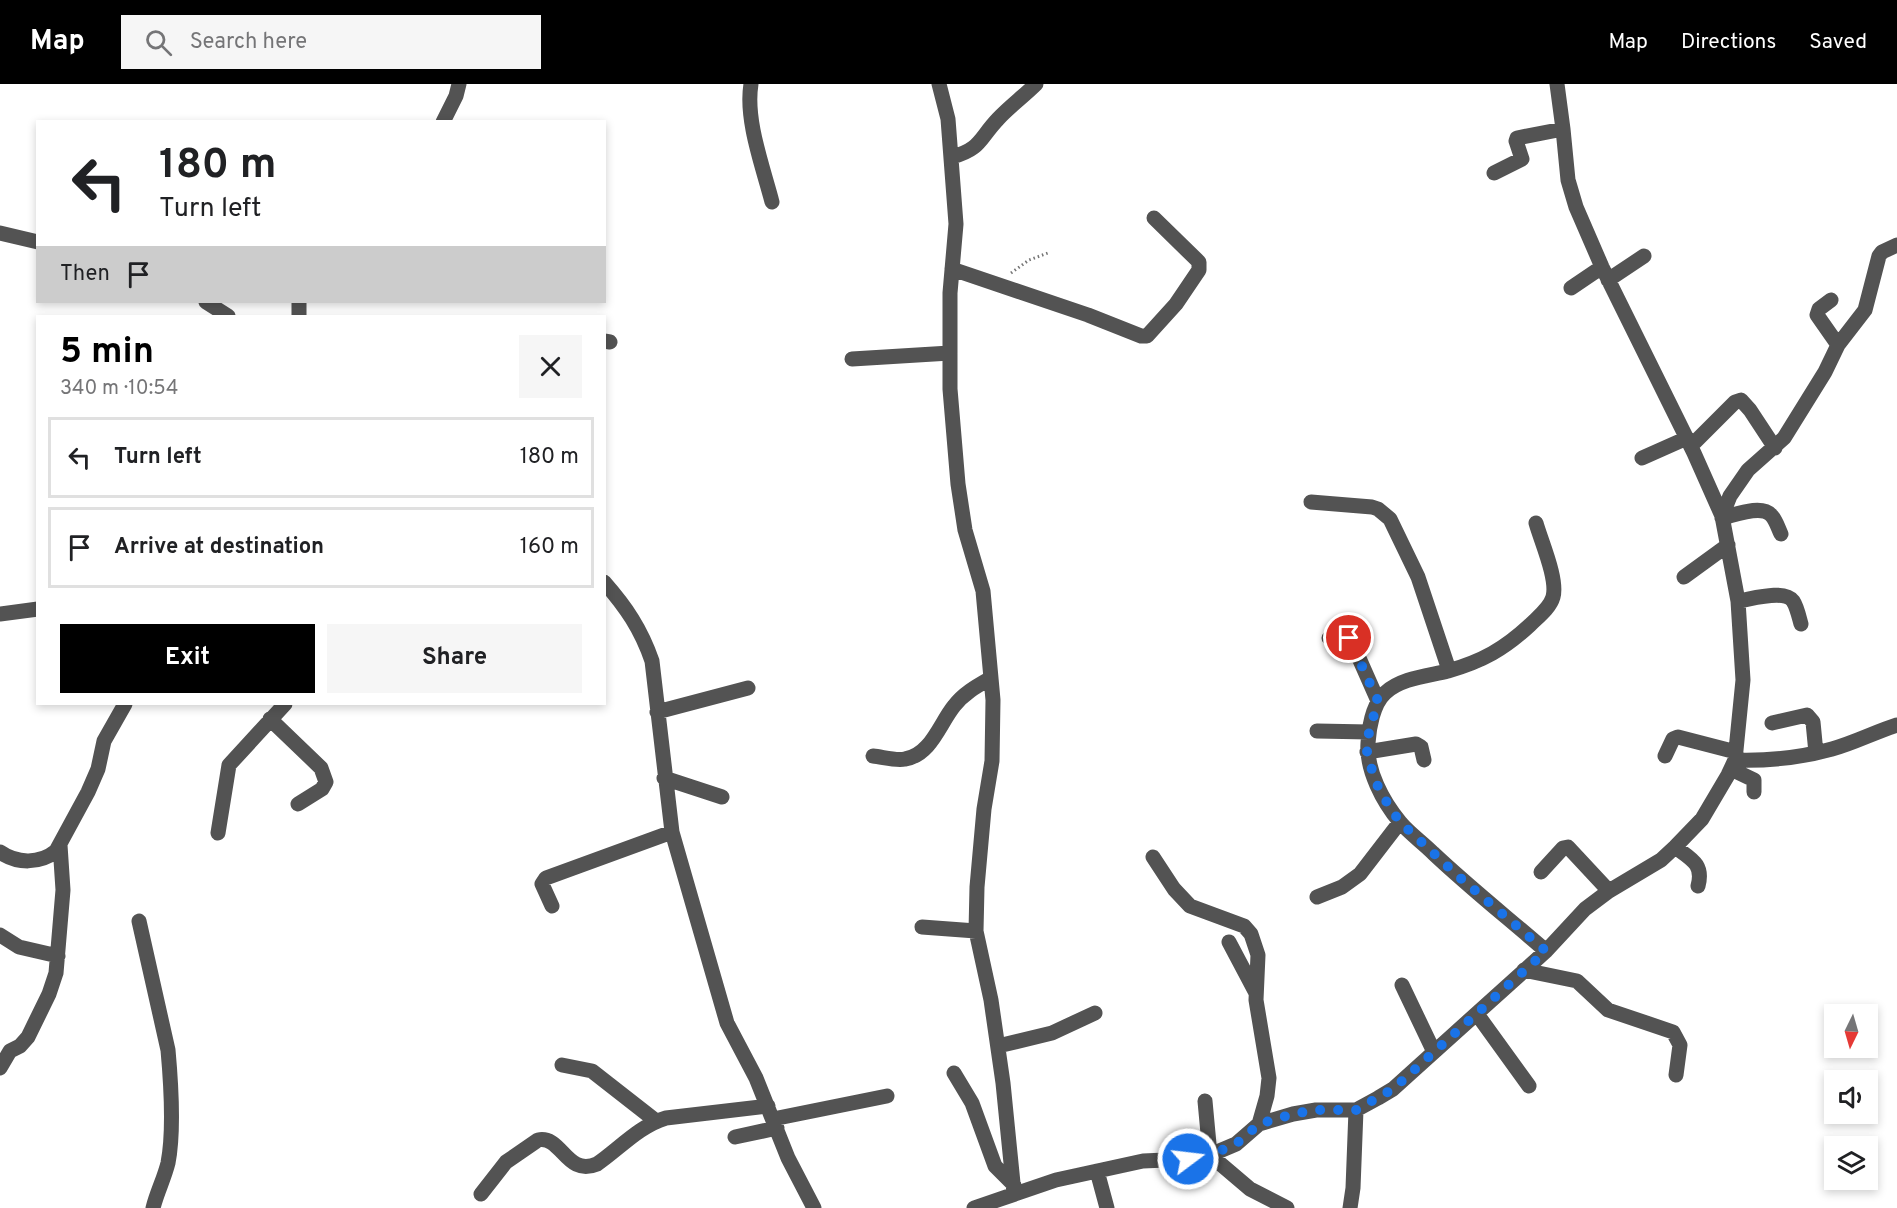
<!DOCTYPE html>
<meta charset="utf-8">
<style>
body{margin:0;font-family:Overpass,sans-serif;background:#f6f6f6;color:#202124;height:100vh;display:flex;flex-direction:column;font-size:22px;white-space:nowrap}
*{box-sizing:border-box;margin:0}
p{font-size:20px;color:#757577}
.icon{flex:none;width:33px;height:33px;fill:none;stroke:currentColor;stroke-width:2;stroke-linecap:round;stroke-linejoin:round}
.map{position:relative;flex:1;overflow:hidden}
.details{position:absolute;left:36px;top:231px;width:570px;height:390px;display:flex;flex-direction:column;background:#fff;border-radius:0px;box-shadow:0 3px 9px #0003}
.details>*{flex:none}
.top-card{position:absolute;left:36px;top:36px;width:570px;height:183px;border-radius:0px;box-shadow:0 3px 9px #0003;background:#fff;color:#202124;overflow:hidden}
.needle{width:39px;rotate:185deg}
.controls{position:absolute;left:1824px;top:920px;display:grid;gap:12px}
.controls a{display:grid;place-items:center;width:54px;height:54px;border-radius:0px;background:#fff;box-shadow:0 3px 9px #0003;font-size:30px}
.pin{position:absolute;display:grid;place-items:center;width:51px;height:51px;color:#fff;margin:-26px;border:3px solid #fff;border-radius:50%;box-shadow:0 2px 6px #0007}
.me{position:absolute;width:66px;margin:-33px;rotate:75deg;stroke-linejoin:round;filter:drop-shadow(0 0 4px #0008)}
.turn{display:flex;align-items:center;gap:21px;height:126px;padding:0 24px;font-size:27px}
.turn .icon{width:78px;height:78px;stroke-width:2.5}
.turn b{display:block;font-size:42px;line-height:51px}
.then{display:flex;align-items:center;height:57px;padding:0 24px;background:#0003;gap:12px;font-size:22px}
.round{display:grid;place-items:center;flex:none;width:63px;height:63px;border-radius:0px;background:#f6f6f6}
.summary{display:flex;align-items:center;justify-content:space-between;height:102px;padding:0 24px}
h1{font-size:36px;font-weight:700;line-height:45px;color:#000}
.cta{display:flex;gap:12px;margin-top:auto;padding:12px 24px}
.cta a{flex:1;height:69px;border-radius:0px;background:#000;color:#fff;font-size:24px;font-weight:700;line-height:69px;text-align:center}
.cta a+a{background:#f6f6f6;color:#202124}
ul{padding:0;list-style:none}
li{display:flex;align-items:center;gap:18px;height:81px;margin:0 12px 9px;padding:0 12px;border:3px solid #e0e0e0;border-radius:0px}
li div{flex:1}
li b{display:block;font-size:22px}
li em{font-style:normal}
header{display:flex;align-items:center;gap:36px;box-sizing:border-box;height:84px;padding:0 30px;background:#000;color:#fff}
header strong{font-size:28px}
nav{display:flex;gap:33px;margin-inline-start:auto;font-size:21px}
.search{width:420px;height:54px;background:#f6f6f6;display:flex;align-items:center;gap:15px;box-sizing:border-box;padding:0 21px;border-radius:0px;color:#757577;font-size:22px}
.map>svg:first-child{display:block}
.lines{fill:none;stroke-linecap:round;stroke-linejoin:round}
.path{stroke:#757575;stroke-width:3;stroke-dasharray:1.5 3;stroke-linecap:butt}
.minor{stroke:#535353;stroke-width:15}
.route{stroke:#1a73e8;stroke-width:10;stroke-dasharray:0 18}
</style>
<header>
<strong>Map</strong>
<div class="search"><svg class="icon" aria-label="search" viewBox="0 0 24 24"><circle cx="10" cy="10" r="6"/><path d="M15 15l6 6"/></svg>Search here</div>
<nav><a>Map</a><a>Directions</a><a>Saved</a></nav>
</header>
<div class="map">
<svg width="1897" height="1124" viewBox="0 0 1897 1124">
<rect width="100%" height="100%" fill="#fff"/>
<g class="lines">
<path class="path" d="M1011,189L1029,176L1048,169"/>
<path class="minor" d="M751,0C745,36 763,83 772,118
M939,0L948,35L956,140L950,209V305L958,400L965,446L983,507L993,616L992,677L984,725L977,803L976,847L991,916L1003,999L1014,1109
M443,38L456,12L459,0
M952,73C981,65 979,55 998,35C1009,23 1024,12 1036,0
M1494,89L1522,75L1516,57L1517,54L1563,45
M0,149L38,158
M952,185L1088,231L1141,252H1147L1176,220L1199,186V178L1154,134
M1608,196L1644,172
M1571,204L1602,183
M1831,216L1819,225L1817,231L1838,261
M206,218L228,232
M299,218V232
M604,257L610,258
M852,275L950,269
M1691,362L1735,318L1741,316L1750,326L1775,364
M1642,374L1687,354
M1311,418L1372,423L1378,425L1390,435L1418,493L1449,586
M1722,432L1730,412L1748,386L1784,354L1825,288L1838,261L1865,226L1879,172L1882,168L1897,161
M1722,434C1735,431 1761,420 1771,431C1776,436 1778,444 1781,450
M1536,439C1541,457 1558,495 1553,513C1550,524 1538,533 1530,541C1504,565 1483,577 1448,587C1428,592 1401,594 1385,609C1373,620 1369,644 1368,659C1366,686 1383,718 1400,738C1409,749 1422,758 1433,769C1469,803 1508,834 1546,867
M1684,493L1728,461
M604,498C626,523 641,545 652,577L672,748L727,939L756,994L788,1074L814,1124
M1738,517C1752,515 1784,505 1793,517C1797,523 1799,533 1801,540
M0,530L38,525
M1329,554H1347L1351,556L1378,617
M657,628L748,604
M270,635L321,684L326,698L322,705L298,720
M1772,639L1807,631L1813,638L1816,669
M1317,647L1369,648
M1367,668L1416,660L1421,663L1424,676
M873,672C883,673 896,677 905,675C931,671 940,639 954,622C964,609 977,602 991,594
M1665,672L1673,655L1678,653L1736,668
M1735,676C1768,677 1800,674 1832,665C1854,659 1875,648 1897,641
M1731,685L1754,696V708
M664,694L722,713
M218,749L229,681L285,620
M1675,763C1691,775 1704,780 1698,802
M0,768C17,780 40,780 56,767L88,708L98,685L104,657L125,620
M1153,773L1174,805L1190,822L1244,842L1251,850L1258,871L1256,916L1269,994L1267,1012L1259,1040
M1541,788L1563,764L1568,763L1609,807
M1317,813L1342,803L1360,790L1400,738
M552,822L542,800L546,794L672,748
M139,837L168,966C171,999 174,1048 168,1079C164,1095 157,1108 153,1124
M922,843L976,847
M0,851L19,863L58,872
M1229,858L1256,909
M1524,886L1577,897L1608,926L1673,948L1680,961L1676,991
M1402,901L1434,968
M1477,930L1529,1002
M998,962L1052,949L1095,929
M562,981L592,987L656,1037
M0,984L10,967L20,962L28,953L49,910L56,889L63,806L60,761
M954,989L972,1019L995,1082L1014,1101
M1205,1017L1210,1071L1250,1105L1287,1124
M773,1035L887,1012
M735,1053L777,1044
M1097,1087L1107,1124
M481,1110L506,1078L538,1056C562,1051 566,1093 597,1080C619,1065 639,1042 666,1034L768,1022
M974,1124L1056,1096L1143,1077L1188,1075L1210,1071L1236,1060L1259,1040L1293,1030L1316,1026H1356L1378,1014L1393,1005L1434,968L1546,867L1585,825L1609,807L1661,776L1675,763L1702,735L1728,691L1735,676L1743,596L1738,517L1722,432L1694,369L1602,183L1576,123L1568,96L1563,45L1557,0
M1350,1124L1353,1104L1356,1026"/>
</g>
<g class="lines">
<path class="route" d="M1188,1075L1210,1071L1236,1060L1259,1040L1293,1030L1316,1026H1356L1393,1005L1546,867L1458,792L1400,738L1390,724L1375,697L1367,668L1369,648L1378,617L1349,554"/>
</g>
</svg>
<div class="controls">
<a><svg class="needle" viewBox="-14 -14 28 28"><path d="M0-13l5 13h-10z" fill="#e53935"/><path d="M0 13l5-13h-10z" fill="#757577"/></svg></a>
<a><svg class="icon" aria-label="sound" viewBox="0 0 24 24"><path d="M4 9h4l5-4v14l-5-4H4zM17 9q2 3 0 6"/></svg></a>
<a><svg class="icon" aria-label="layers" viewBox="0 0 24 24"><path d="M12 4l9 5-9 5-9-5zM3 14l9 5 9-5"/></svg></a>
</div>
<div class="pin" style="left:1349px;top:554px;background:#d93025"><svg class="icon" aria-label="arrive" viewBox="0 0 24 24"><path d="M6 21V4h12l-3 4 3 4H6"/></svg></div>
<svg class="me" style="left:1188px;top:1075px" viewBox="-20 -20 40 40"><circle r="17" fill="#1a73e8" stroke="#fff" stroke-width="3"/><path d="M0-11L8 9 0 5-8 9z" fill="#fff"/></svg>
<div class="top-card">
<div class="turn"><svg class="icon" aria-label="left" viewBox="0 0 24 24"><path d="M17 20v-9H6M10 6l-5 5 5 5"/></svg><div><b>180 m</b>Turn left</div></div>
<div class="then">Then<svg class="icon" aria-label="arrive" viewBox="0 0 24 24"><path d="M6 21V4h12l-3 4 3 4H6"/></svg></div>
</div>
<section class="details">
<div class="summary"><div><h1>5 min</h1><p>340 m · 10:54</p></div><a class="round"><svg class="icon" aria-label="close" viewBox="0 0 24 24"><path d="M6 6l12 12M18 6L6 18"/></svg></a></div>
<ul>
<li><svg class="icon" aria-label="left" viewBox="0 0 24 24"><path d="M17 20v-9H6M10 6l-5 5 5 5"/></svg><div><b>Turn left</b></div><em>180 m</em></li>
<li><svg class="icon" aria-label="arrive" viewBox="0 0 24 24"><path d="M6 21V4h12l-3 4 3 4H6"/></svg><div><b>Arrive at destination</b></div><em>160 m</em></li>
</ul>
<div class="cta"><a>Exit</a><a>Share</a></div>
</section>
</div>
